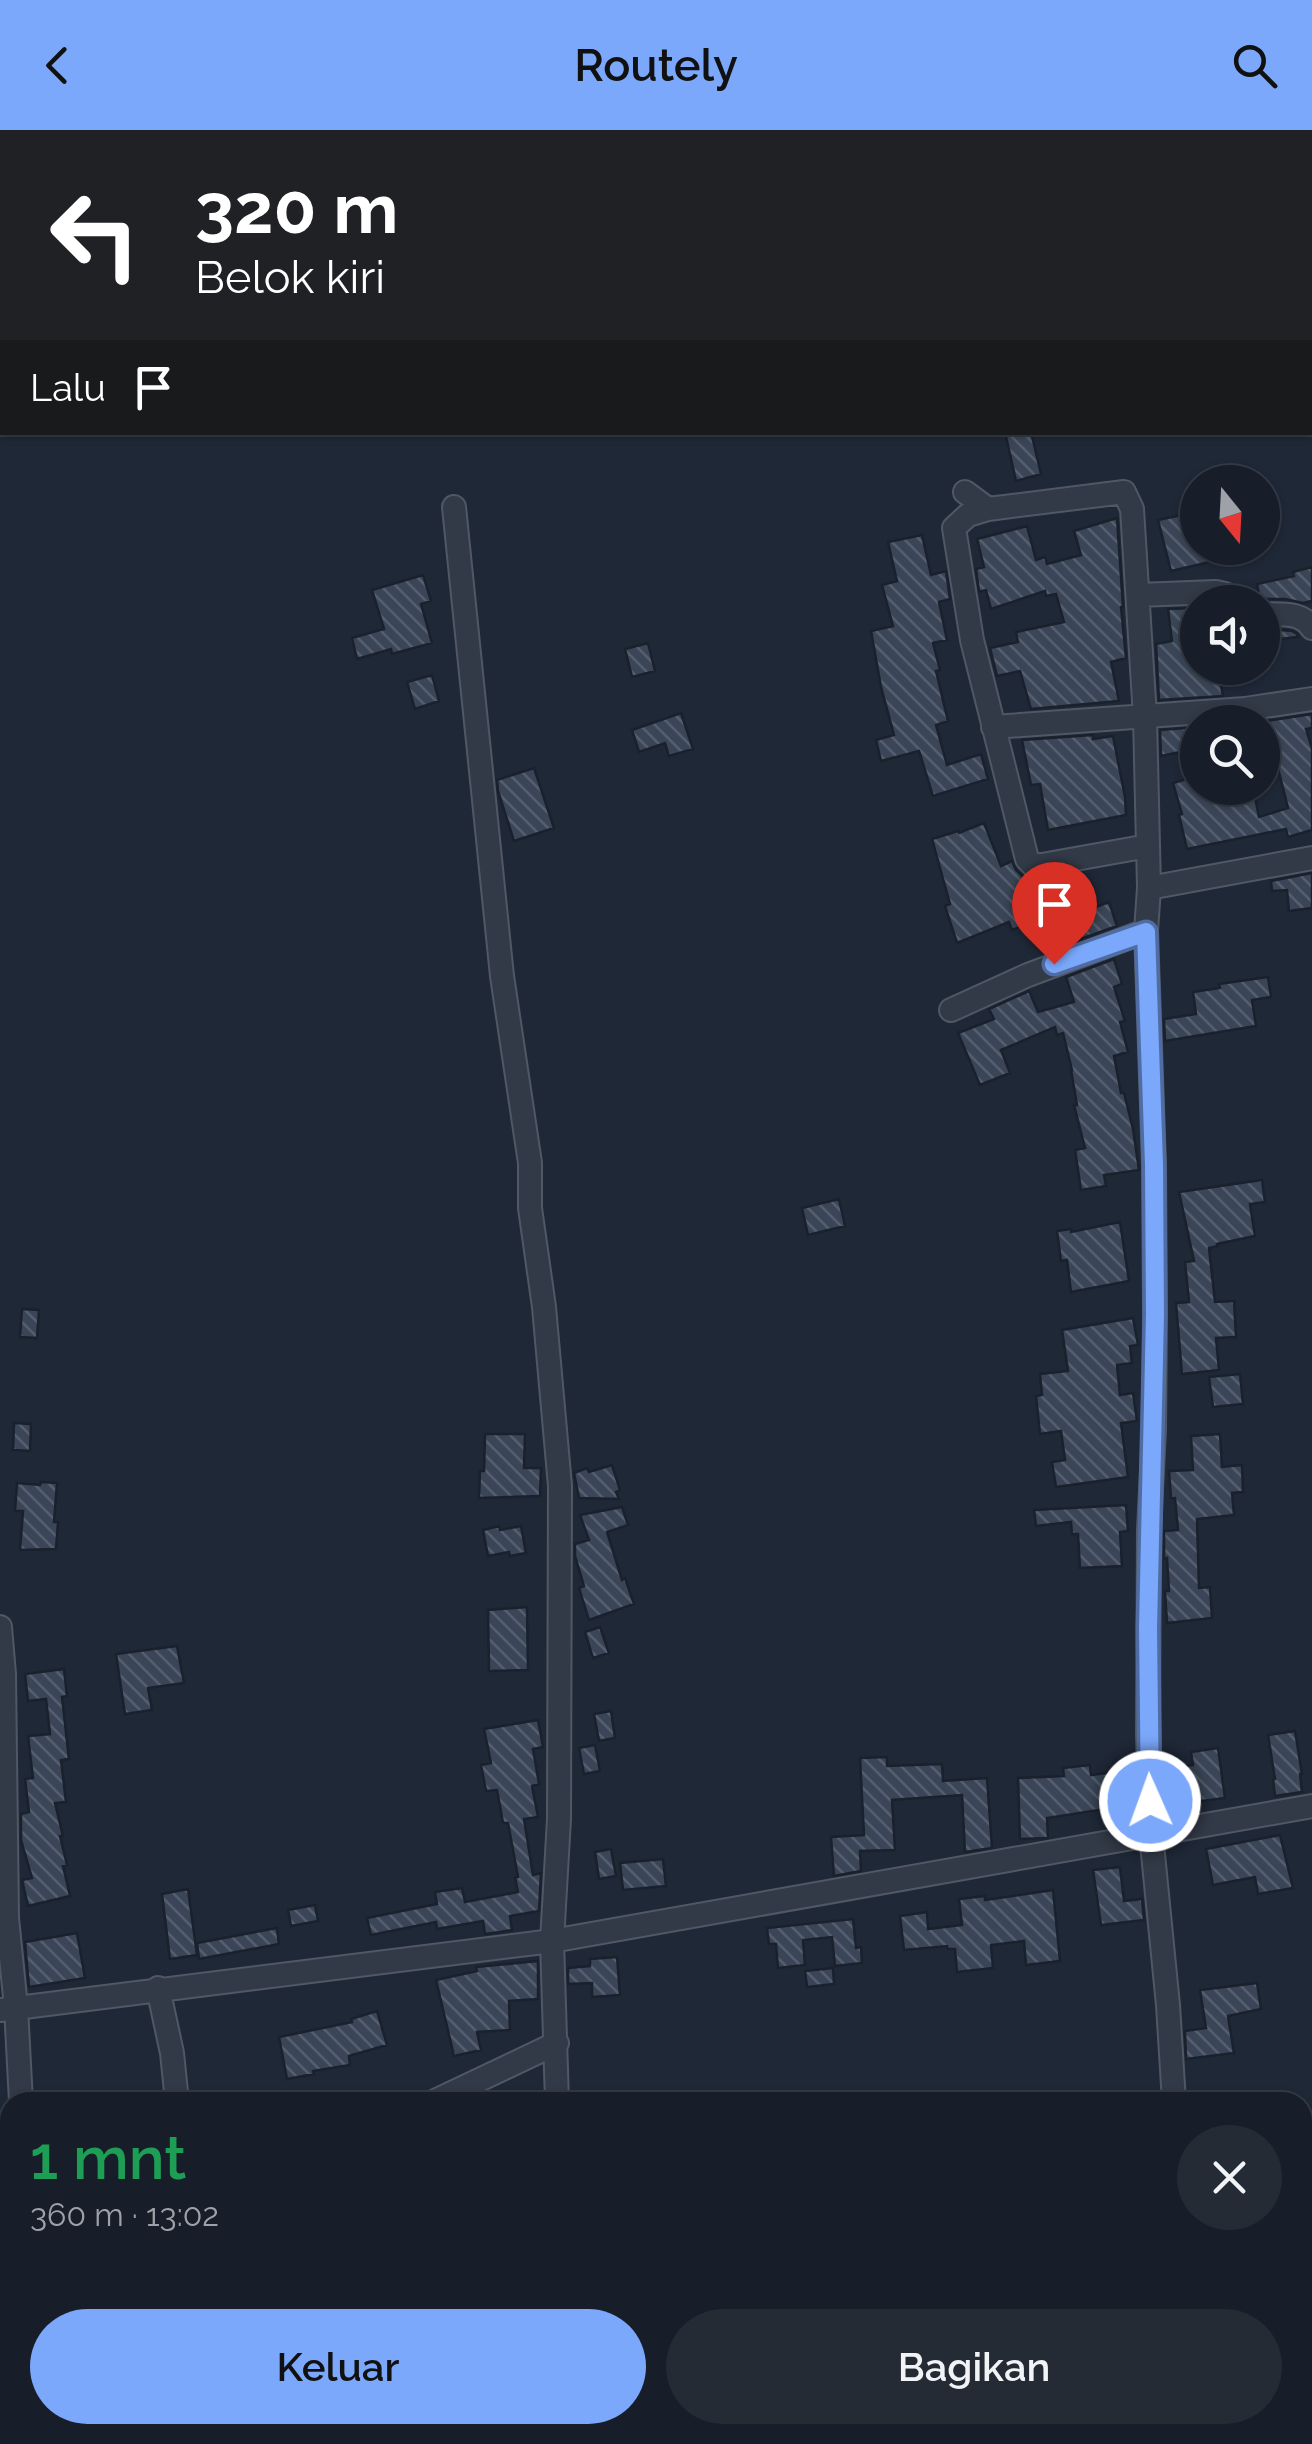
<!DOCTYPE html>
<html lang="id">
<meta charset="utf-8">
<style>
body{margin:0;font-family:Raleway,sans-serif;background:#242b35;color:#f1f3f6;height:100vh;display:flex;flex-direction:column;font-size:38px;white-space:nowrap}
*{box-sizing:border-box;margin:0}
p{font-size:32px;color:#9ea2a8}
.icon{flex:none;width:55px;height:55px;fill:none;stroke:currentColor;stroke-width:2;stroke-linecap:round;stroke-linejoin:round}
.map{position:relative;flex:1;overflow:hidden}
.drawer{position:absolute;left:0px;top:1962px;width:1312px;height:352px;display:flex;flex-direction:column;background:#171e29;border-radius:30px 30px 0 0;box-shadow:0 2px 8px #0004,0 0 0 2px #363c46}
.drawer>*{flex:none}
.guide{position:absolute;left:0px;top:0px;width:1312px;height:305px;box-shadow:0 2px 8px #0004,0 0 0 2px #363c46;background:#202124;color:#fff;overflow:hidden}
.needle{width:65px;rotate:162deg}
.controls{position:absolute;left:1180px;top:335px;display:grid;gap:20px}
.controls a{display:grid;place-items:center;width:100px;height:100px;border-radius:50%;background:#171e29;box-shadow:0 2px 8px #0004,0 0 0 2px #363c46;font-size:50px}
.pin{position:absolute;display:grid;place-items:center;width:85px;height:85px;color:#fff;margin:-102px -42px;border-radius:50% 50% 50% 0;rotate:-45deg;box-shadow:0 0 10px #0007}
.pin .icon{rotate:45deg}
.me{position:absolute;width:110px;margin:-55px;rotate:358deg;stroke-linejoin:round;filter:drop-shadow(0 0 8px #0008)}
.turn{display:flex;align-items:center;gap:35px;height:210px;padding:0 30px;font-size:45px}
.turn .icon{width:130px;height:130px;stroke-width:2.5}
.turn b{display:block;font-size:70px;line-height:85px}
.then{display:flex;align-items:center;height:95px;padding:0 30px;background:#0003;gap:20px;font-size:38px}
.round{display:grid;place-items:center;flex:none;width:105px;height:105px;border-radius:52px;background:#242b35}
.head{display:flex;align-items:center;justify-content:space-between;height:170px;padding:0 30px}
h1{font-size:60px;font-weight:600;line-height:75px;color:#1e9e55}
.primary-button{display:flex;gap:20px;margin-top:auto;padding:20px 30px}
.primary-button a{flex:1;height:115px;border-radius:60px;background:#7ba8fb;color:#111;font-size:40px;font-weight:600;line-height:115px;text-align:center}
.primary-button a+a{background:#242b35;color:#f1f3f6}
header{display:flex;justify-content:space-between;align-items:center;height:130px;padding:0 30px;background:#7ba8fb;color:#111;font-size:45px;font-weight:600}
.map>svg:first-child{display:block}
.building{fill:url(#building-back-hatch);stroke:#1a212d;stroke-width:2.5}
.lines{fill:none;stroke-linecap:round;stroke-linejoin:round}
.minor-casing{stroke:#505765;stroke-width:26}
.minor{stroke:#323a47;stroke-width:22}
.route-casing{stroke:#506da3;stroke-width:25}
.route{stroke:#7ba8fb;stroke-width:18}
</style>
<header><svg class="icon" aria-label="back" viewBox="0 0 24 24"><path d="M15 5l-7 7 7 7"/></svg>Routely<svg class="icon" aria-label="search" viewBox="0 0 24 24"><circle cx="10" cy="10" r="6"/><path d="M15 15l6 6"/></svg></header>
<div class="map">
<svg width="1312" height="2314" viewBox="0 0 1312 2314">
<defs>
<pattern id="building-back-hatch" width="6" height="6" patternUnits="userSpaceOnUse" patternTransform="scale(2.5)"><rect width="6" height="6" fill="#3a4657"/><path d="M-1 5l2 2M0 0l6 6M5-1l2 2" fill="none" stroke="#545e6e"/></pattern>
</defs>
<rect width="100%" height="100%" fill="#1f2837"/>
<path class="building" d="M1005,302H1031L1041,344L1016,351Z
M1198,365V418H1243L1244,424L1171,441L1158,390L1186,384L1182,369Z
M1117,388L1123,477H1121L1126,528L1111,532L1119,571L1031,579L1020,541L997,546L990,518L1018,512L1016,502L1064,492L1056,464L1046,466L1045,461L991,479L986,460L979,462L976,439L984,437L977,409L1027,396L1036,430L1045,427L1047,434L1081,425L1074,401Z
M922,405L931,445L946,441L950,469L939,472L947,510L933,513L940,540L936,541L948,591L936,595L947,635L981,624L988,649L933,666L919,621L881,631L876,610L894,605L881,557L871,501L893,496L882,455L897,451L888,412Z
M1312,437V471L1303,473L1285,469H1260L1257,454L1294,446L1293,442Z
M423,445L431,471L421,474L432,513L392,524L391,519L357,529L352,508L384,499L372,460Z
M1198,478V538H1218L1223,566L1159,570L1156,514L1172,511L1168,479Z
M1270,499L1292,501L1297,504L1298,507L1271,510Z
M648,513L655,541L632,547L625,519Z
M432,545L439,571L415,579L407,552Z
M681,583L693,619L669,626L665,613L639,622L632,600Z
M1312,584V598L1306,599L1312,618V700L1288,707L1286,699L1187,719L1179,685L1182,684L1173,653L1190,648L1185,621L1161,626L1160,600L1198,597V658H1253L1259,687L1288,678L1266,591Z
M1093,605V609L1113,606L1125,667L1126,685L1048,700L1040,654L1031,655L1022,610Z
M534,638L554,698L514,711L498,661L497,650Z
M984,693L1001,736L1012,731L1016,740L1030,753L1041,750L1050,775L1090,761L1096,777L1109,772L1117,796L1078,810L1072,792L1045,801L1041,789L1012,800L1009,792L957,813L945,776L950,774L932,709L958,701L959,703Z
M1312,743V778L1289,781L1287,760L1272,761L1271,751Z
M1114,829L1122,854L1114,857L1125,891L1120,892L1128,922L1114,926L1121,963H1124L1133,999L1139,1040L1104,1045L1106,1056L1081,1060L1075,1020L1085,1018L1074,975H1077L1071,940H1072L1063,903L1057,905L1055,897L1001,920L1010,943L980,955L958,903L994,889L989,879L1029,861L1038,882L1074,872L1066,847Z
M1268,847L1271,867L1252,870L1256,896L1165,911L1164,889L1196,884L1193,862L1220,858L1219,854Z
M1262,1050L1265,1072L1250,1074L1255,1106L1217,1114L1218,1116L1209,1118L1215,1172L1234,1171L1236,1207L1216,1208L1219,1240L1182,1244L1176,1173L1189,1172L1185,1132L1194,1131L1179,1062Z
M839,1069L845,1096L808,1105L802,1078Z
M1120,1092L1129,1151L1071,1162L1067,1130L1061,1131L1057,1101L1071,1099V1102Z
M22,1179L39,1180L37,1208L20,1207Z
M1133,1188L1138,1215L1130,1216L1132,1233L1117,1235L1120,1265L1133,1263L1137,1291L1121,1293L1128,1347L1056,1357L1052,1332L1065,1330L1061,1301L1040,1304L1036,1266L1042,1265L1040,1244L1068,1241L1062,1200Z
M1240,1244L1243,1274L1213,1277L1209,1247Z
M14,1293L31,1294L30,1321L13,1320Z
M485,1304H525L524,1338H541L540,1366L479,1368L480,1341H484Z
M1220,1304L1222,1337L1242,1335L1243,1362L1232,1363L1234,1385L1197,1389L1199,1458L1210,1457L1212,1488L1167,1493L1165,1461H1169L1167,1428L1164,1429V1401L1178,1400L1175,1368H1171L1169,1341L1193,1340L1191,1306Z
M612,1335L620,1360L616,1362L619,1369L579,1368L574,1343L587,1338L589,1342Z
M41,1352L57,1353L54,1392H58L56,1419L20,1420L23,1381H15L17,1353L40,1355Z
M1126,1375L1128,1401L1120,1402L1122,1436L1080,1438L1078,1404H1072L1071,1392L1036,1396L1034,1380Z
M622,1377L628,1395L607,1402L622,1450L625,1448L634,1474L589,1490L579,1458L584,1456L575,1426V1414L589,1410L580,1385Z
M499,1396L500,1400L521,1396L526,1423L510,1426L509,1422L488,1426L483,1400Z
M527,1477L528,1540L489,1541L488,1480Z
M600,1497L609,1523L593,1528L585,1502Z
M177,1516L184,1553L148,1558L152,1580L125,1584L116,1524Z
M64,1539L67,1566L62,1567L69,1629L61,1630L66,1672L55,1673L63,1706H60L67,1735L63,1736L70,1766L28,1776L22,1750L32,1748L21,1710V1684L29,1682L25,1649L33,1648L28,1606L50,1604L46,1569L28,1571L25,1544Z
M611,1581L615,1608L599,1611L594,1584Z
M538,1590L543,1617L533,1619L539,1654L532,1656L538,1687L524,1689L533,1745L541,1743L539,1781L510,1786L512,1800L500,1802L485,1804L483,1791L437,1799L436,1792L371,1805L367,1788L437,1774L435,1762L462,1758L465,1772L518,1762L515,1748L518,1747L508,1693H503L497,1660L486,1661L481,1635L491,1633L484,1599Z
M1295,1601L1302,1644H1300L1302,1662L1275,1666L1273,1650L1275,1649L1268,1605Z
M595,1615L600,1641L584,1644L579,1618Z
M1218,1618L1225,1668L1194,1672L1195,1679L1168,1682L1164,1639L1193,1635L1191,1622Z
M887,1627V1636L942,1634L943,1651L987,1648L992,1718L965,1722L962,1665L892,1670L895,1720L860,1721L861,1741L834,1746L831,1707L864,1705L860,1628Z
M1090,1635L1091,1645L1122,1641L1125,1676L1047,1688L1048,1708L1020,1709L1018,1648L1064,1646L1063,1638Z
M1280,1705L1293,1758L1258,1764L1255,1747L1213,1755L1206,1719Z
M611,1719L616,1746L599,1749L595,1722Z
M663,1729L666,1756L623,1760L620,1733Z
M1120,1737L1124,1771L1142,1769L1144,1790L1101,1795L1093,1740Z
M188,1759L197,1825L170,1829L162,1764Z
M1053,1760L1060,1831L1026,1835L1024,1811L991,1815L993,1838L957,1842L955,1819H948L947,1816L904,1820L900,1786L927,1782L928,1799L962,1795L959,1769L985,1766V1770Z
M315,1775L318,1791L291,1796L288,1780Z
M853,1789L856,1818L861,1817L862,1833L835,1836L832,1807L803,1810L805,1835L778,1838L776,1814H769L767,1798Z
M277,1798L279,1814L199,1829L197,1813Z
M77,1803L85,1848L29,1857L25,1812Z
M617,1827L620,1865L592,1867V1853L568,1854V1838L590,1836V1829Z
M538,1831V1869L509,1871L510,1900L477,1902L481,1920L454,1926L436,1850L477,1841L476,1837Z
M833,1838L834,1854L807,1857L805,1841Z
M1257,1853L1261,1879L1228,1886L1234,1923L1186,1929L1185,1901L1206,1898L1200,1860Z
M377,1881L387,1915L349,1926L350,1935L313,1941L314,1944L287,1949L279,1907L352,1892L351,1889Z"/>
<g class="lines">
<g class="minor-casing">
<path id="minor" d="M965,362L988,379L1124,362L1132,379L1145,587L1149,758L1146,801L1154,1034L1155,1184L1154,1300L1149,1399L1148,1604L1151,1704L1168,1875L1174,1972
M454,377L502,846L530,1033V1078L544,1177L560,1356L559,1689L552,1811L557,1972
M988,379L968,385L954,398L972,510L1027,729L1034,736L1042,735L1148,716
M1138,465L1216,462L1225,464L1233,472
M1262,484C1281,485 1301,481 1312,498
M993,597L1245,579L1312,569
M1149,758L1312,728
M951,880L1028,845L1146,801
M0,1497L4,1544L7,1788L16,1877L21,1972
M158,1858L172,1923L177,1972
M0,1880L552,1811L1312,1676
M433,1972L557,1913
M1302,2070L1312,2069
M1172,2305L1176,2314
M8,2314L10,2237
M491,2314L493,2305"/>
</g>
<use href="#minor" class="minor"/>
</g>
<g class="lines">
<g class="route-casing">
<path id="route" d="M1054,834L1146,802L1154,1034L1155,1184L1148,1499L1150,1671"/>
</g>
<use href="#route" class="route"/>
</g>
</svg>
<div class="controls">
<a><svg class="needle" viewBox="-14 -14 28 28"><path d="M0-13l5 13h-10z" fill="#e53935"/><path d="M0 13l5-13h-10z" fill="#9ea2a8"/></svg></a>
<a><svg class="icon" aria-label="sound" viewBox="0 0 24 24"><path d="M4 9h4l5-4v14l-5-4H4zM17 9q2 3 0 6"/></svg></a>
<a><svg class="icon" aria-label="search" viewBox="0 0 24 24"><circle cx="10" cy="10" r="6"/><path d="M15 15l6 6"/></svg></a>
</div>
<div class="pin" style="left:1054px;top:834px;background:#d93025"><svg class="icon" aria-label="arrive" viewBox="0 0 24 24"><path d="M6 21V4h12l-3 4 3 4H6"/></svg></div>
<svg class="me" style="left:1150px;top:1671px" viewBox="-20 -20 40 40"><circle r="17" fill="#7ba8fb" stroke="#fff" stroke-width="3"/><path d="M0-11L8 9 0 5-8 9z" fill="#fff"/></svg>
<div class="guide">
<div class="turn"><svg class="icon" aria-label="left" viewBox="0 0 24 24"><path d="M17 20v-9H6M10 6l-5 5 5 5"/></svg><div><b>320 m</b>Belok kiri</div></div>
<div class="then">Lalu<svg class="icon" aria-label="arrive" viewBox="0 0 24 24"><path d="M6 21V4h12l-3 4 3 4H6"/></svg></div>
</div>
<section class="drawer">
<div class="head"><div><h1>1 mnt</h1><p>360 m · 13:02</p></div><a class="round"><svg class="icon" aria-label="close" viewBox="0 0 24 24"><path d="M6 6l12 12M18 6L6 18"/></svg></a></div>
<div class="primary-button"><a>Keluar</a><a>Bagikan</a></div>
</section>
</div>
